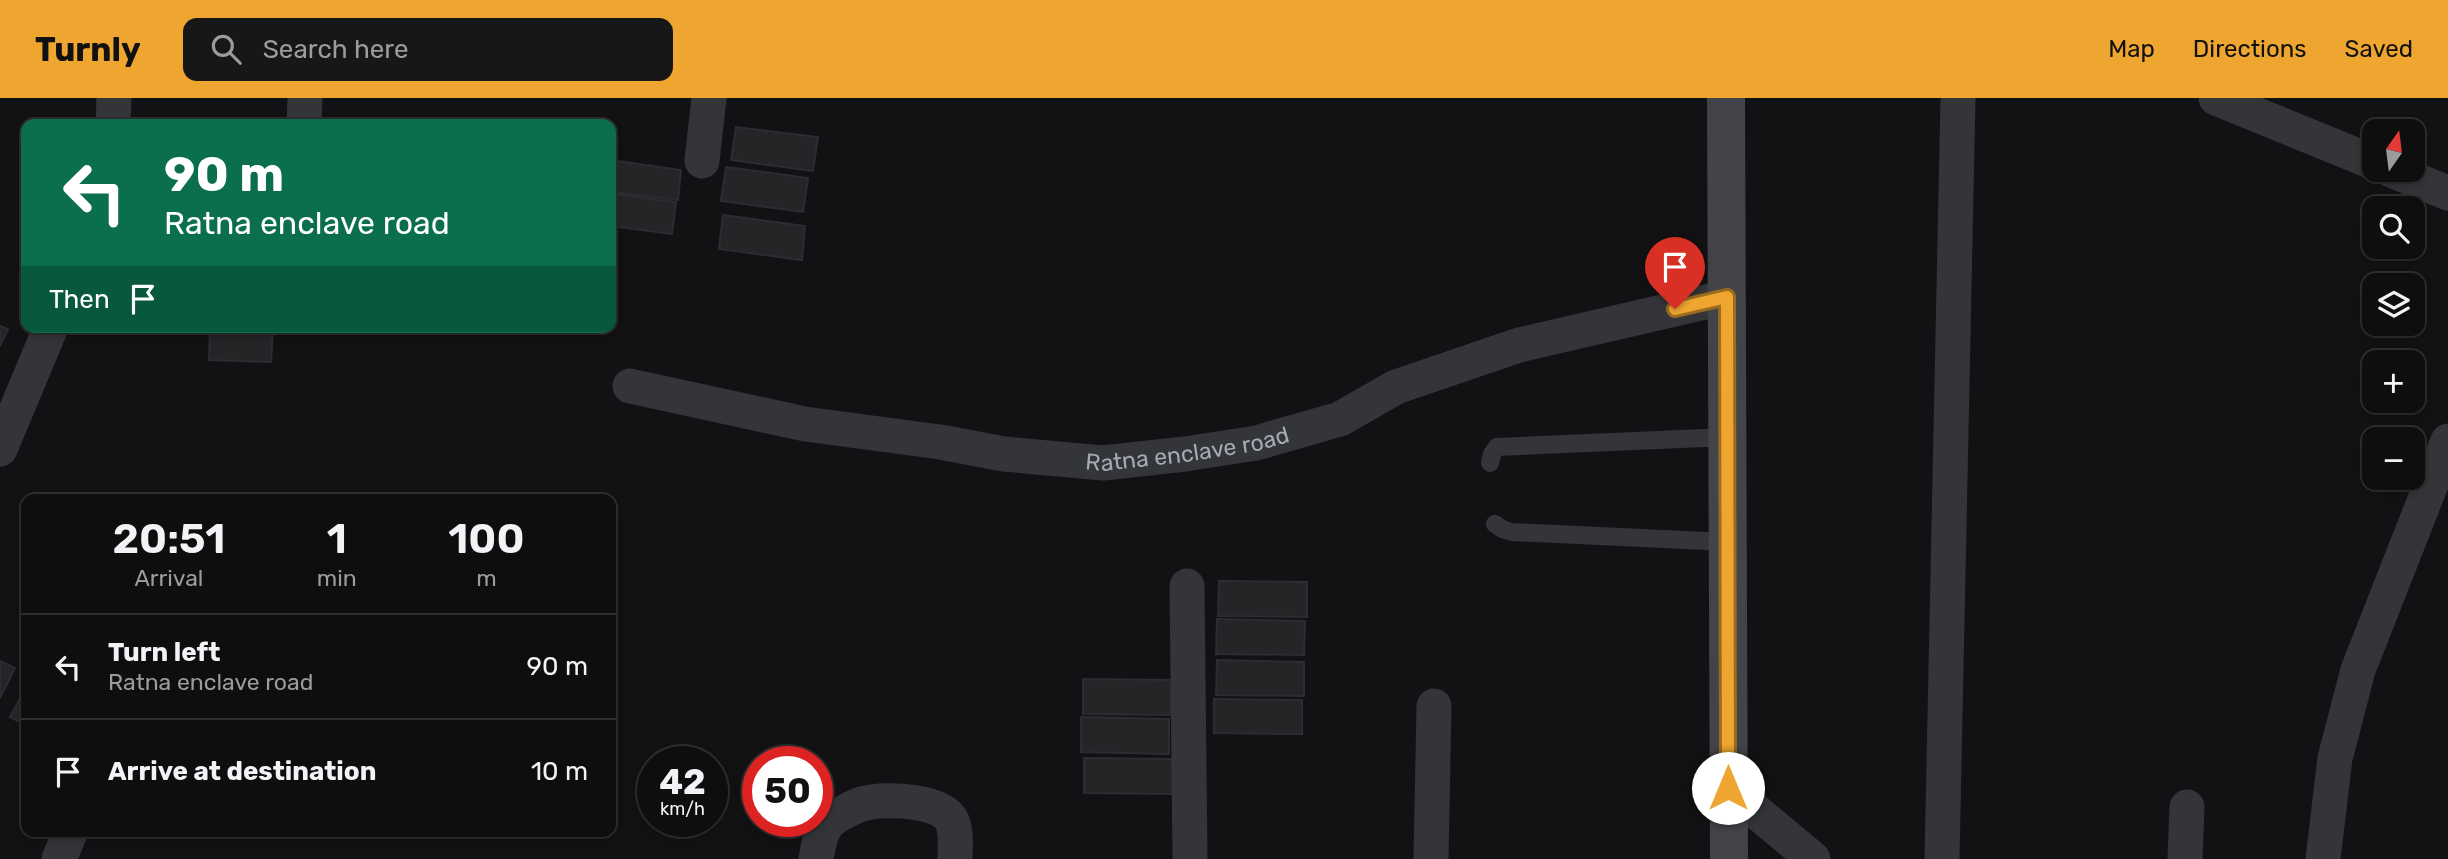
<!DOCTYPE html>
<meta charset="utf-8">
<style>
body{margin:0;font-family:Rubik,sans-serif;background:#171718;color:#f1f3f6;height:100vh;display:flex;flex-direction:column;font-size:26px;white-space:nowrap}
*{box-sizing:border-box;margin:0}
p{font-size:23px;color:#9b9c9e}
.icon{flex:none;width:38px;height:38px;fill:none;stroke:currentColor;stroke-width:2;stroke-linecap:round;stroke-linejoin:round}
.map{position:relative;flex:1;overflow:hidden}
.details{position:absolute;left:21px;top:396px;width:595px;height:343px;display:flex;flex-direction:column;background:#0e0e0f;border-radius:14px;box-shadow:0 4px 10px #0003,0 0 0 2px #2e2e2f}
.details>*{flex:none}
.guide{position:absolute;left:21px;top:21px;width:595px;height:214px;border-radius:14px;box-shadow:0 4px 10px #0003,0 0 0 2px #2e2e2f;background:#0b6e4f;color:#fff;overflow:hidden}
.needle{width:46px;rotate:14deg}
.fabs{position:absolute;left:2362px;top:21px;display:grid;gap:14px}
.fabs a{display:grid;place-items:center;width:63px;height:63px;border-radius:14px;background:#0e0e0f;box-shadow:0 4px 10px #0003,0 0 0 2px #2e2e2f;font-size:35px}
.speed{position:absolute;left:637px;top:648px;display:flex;gap:14px;font-size:35px;font-weight:700;text-align:center}
.speed>*{display:grid;place-content:center;width:91px;height:91px;border-radius:50%;background:#0e0e0f;box-shadow:0 4px 10px #0003,0 0 0 2px #2e2e2f;line-height:1}
.speed small{font-size:18px;font-weight:400}
.speed .limit{border:10px solid #d22;background:#fff;color:#111}
.pin{position:absolute;display:grid;place-items:center;width:60px;height:60px;color:#fff;margin:-72px -30px;border-radius:50% 50% 50% 0;rotate:-45deg;box-shadow:0 0 7px #0007}
.pin .icon{rotate:45deg}
.me{position:absolute;width:77px;margin:-38px;rotate:0deg;stroke-linejoin:round;filter:drop-shadow(0 0 5px #0008)}
.turn{display:flex;align-items:center;gap:24px;height:147px;padding:0 28px;font-size:32px}
.turn .icon{width:91px;height:91px;stroke-width:2.5}
.turn b{display:block;font-size:49px;line-height:60px}
.then{display:flex;align-items:center;height:66px;padding:0 28px;background:#0003;gap:14px;font-size:26px}
.eta{display:flex;justify-content:space-evenly;align-items:center;height:119px;text-align:center}
.eta b{font-size:42px;font-weight:600;line-height:49px}
ul{padding:0;list-style:none}
li{display:flex;align-items:center;gap:21px;height:105px;padding:0 28px;border-top:2px solid #2e2e2f}
li div{flex:1}
li b{display:block;font-size:26px}
li em{font-style:normal}
header{display:flex;align-items:center;gap:42px;box-sizing:border-box;height:98px;padding:0 35px;background:#eea630;color:#111}
header strong{font-size:33px}
nav{display:flex;gap:38px;margin-inline-start:auto;font-size:24px}
.search{width:490px;height:63px;background:#171718;display:flex;align-items:center;gap:18px;box-sizing:border-box;padding:0 24px;border-radius:14px;color:#9b9c9e;font-size:26px}
.map>svg:first-child{display:block}
.building{fill:#252528;stroke:#2c2d30;stroke-width:2}
.lines{fill:none;stroke-linecap:round;stroke-linejoin:round}
.service{stroke:#333539;stroke-width:18}
.minor{stroke:#333539;stroke-width:35}
.secondary{stroke:#424449;stroke-width:38}
.route-casing{stroke:#9b6c1f;stroke-width:18}
.route{stroke:#eea630;stroke-width:12}
.labels{text-anchor:middle;stroke-width:7;stroke-linejoin:round;paint-order:stroke}
.street-label{font-size:23px;fill:#a4aab4;stroke:#0d0d0f}
</style>
<header>
<strong>Turnly</strong>
<div class="search"><svg class="icon" aria-label="search" viewBox="0 0 24 24"><circle cx="10" cy="10" r="6"/><path d="M15 15l6 6"/></svg>Search here</div>
<nav><a>Map</a><a>Directions</a><a>Saved</a></nav>
</header>
<div class="map">
<svg width="2448" height="761" viewBox="0 0 2448 761">
<rect width="100%" height="100%" fill="#121214"/>
<path class="building" d="M736,29L818,39L813,73L731,62Z
M611,62L681,72L678,102L611,94Z
M726,69L808,80L803,114L721,103Z
M611,96L676,104L672,136L611,128Z
M723,117L805,128L802,162L719,151Z
M0,228L8,231L0,248Z
M210,229L273,230L271,264L209,262Z
M1219,483L1307,484V519L1218,518Z
M1217,521L1305,523L1304,557L1216,556Z
M1217,562L1304,564V598L1216,597Z
M0,563L15,570L0,600Z
M1083,581L1171,582V617L1083,616Z
M26,589V627L10,619Z
M1214,601L1302,602V636L1214,635Z
M1081,619L1169,621V656L1081,654Z
M1084,660L1172,661V696L1084,695Z"/>
<g class="lines">
<path class="service" d="M1490,365L1492,356L1497,349L1727,339
M1495,426L1502,431L1512,434L1728,444"/>
<g class="minor">
<path d="M2216,0L2375,65"/>
<path d="M113,26L114,0"/>
<path d="M304,26L305,0"/>
<path d="M702,63L709,0"/>
<path d="M2391,72L2448,95"/>
<path id="s1" d="M630,288L805,326L940,344L1004,356L1103,365L1185,356L1256,345L1340,321L1396,289L1519,247L1727,199"/>
<path d="M0,351L51,229"/>
<path d="M1187,488L1190,761"/>
<path d="M1728,690L1813,761"/>
<path d="M59,761L71,733"/>
<path d="M816,761C818,750 820,734 828,725C835,718 856,707 866,705C887,700 942,702 952,723C957,735 955,749 955,761"/>
<path d="M1431,761L1434,608"/>
<path d="M1942,761L1958,0"/>
<path d="M2185,761L2187,709"/>
<path d="M2323,761L2335,660L2358,572L2448,343"/>
</g>
<path class="secondary" d="M1726,0L1729,761"/>
</g>
<g class="lines">
<g class="route-casing">
<path id="route" d="M1675,211L1727,199L1728,690"/>
</g>
<use href="#route" class="route"/>
</g>
<g class="labels">
<g class="street-label">
<text dy="8" stroke="none"><textPath href="#s1" startOffset="565">Ratna enclave road</textPath></text>
</g>
</g>
</svg>
<div class="fabs">
<a><svg class="needle" viewBox="-14 -14 28 28"><path d="M0-13l5 13h-10z" fill="#e53935"/><path d="M0 13l5-13h-10z" fill="#9b9c9e"/></svg></a>
<a><svg class="icon" aria-label="search" viewBox="0 0 24 24"><circle cx="10" cy="10" r="6"/><path d="M15 15l6 6"/></svg></a>
<a><svg class="icon" aria-label="layers" viewBox="0 0 24 24"><path d="M12 4l9 5-9 5-9-5zM3 14l9 5 9-5"/></svg></a>
<a>+</a>
<a>−</a>
</div>
<div class="speed"><div>42<small>km/h</small></div><div class="limit">50</div></div>
<div class="pin" style="left:1675px;top:211px;background:#d93025"><svg class="icon" aria-label="arrive" viewBox="0 0 24 24"><path d="M6 21V4h12l-3 4 3 4H6"/></svg></div>
<svg class="me" style="left:1728px;top:690px" viewBox="-20 -20 40 40"><circle r="19" fill="#fff"/><path d="M0-13L10 11 0 6-10 11z" fill="#eea630"/></svg>
<div class="guide">
<div class="turn"><svg class="icon" aria-label="left" viewBox="0 0 24 24"><path d="M17 20v-9H6M10 6l-5 5 5 5"/></svg><div><b>90 m</b>Ratna enclave road</div></div>
<div class="then">Then<svg class="icon" aria-label="arrive" viewBox="0 0 24 24"><path d="M6 21V4h12l-3 4 3 4H6"/></svg></div>
</div>
<section class="details">
<div class="eta">
<div><b>20:51</b><p>Arrival</p></div>
<div><b>1</b><p>min</p></div>
<div><b>100</b><p>m</p></div>
</div>
<ul>
<li><svg class="icon" aria-label="left" viewBox="0 0 24 24"><path d="M17 20v-9H6M10 6l-5 5 5 5"/></svg><div><b>Turn left</b><p>Ratna enclave road</p></div><em>90 m</em></li>
<li><svg class="icon" aria-label="arrive" viewBox="0 0 24 24"><path d="M6 21V4h12l-3 4 3 4H6"/></svg><div><b>Arrive at destination</b></div><em>10 m</em></li>
</ul>
</section>
</div>
